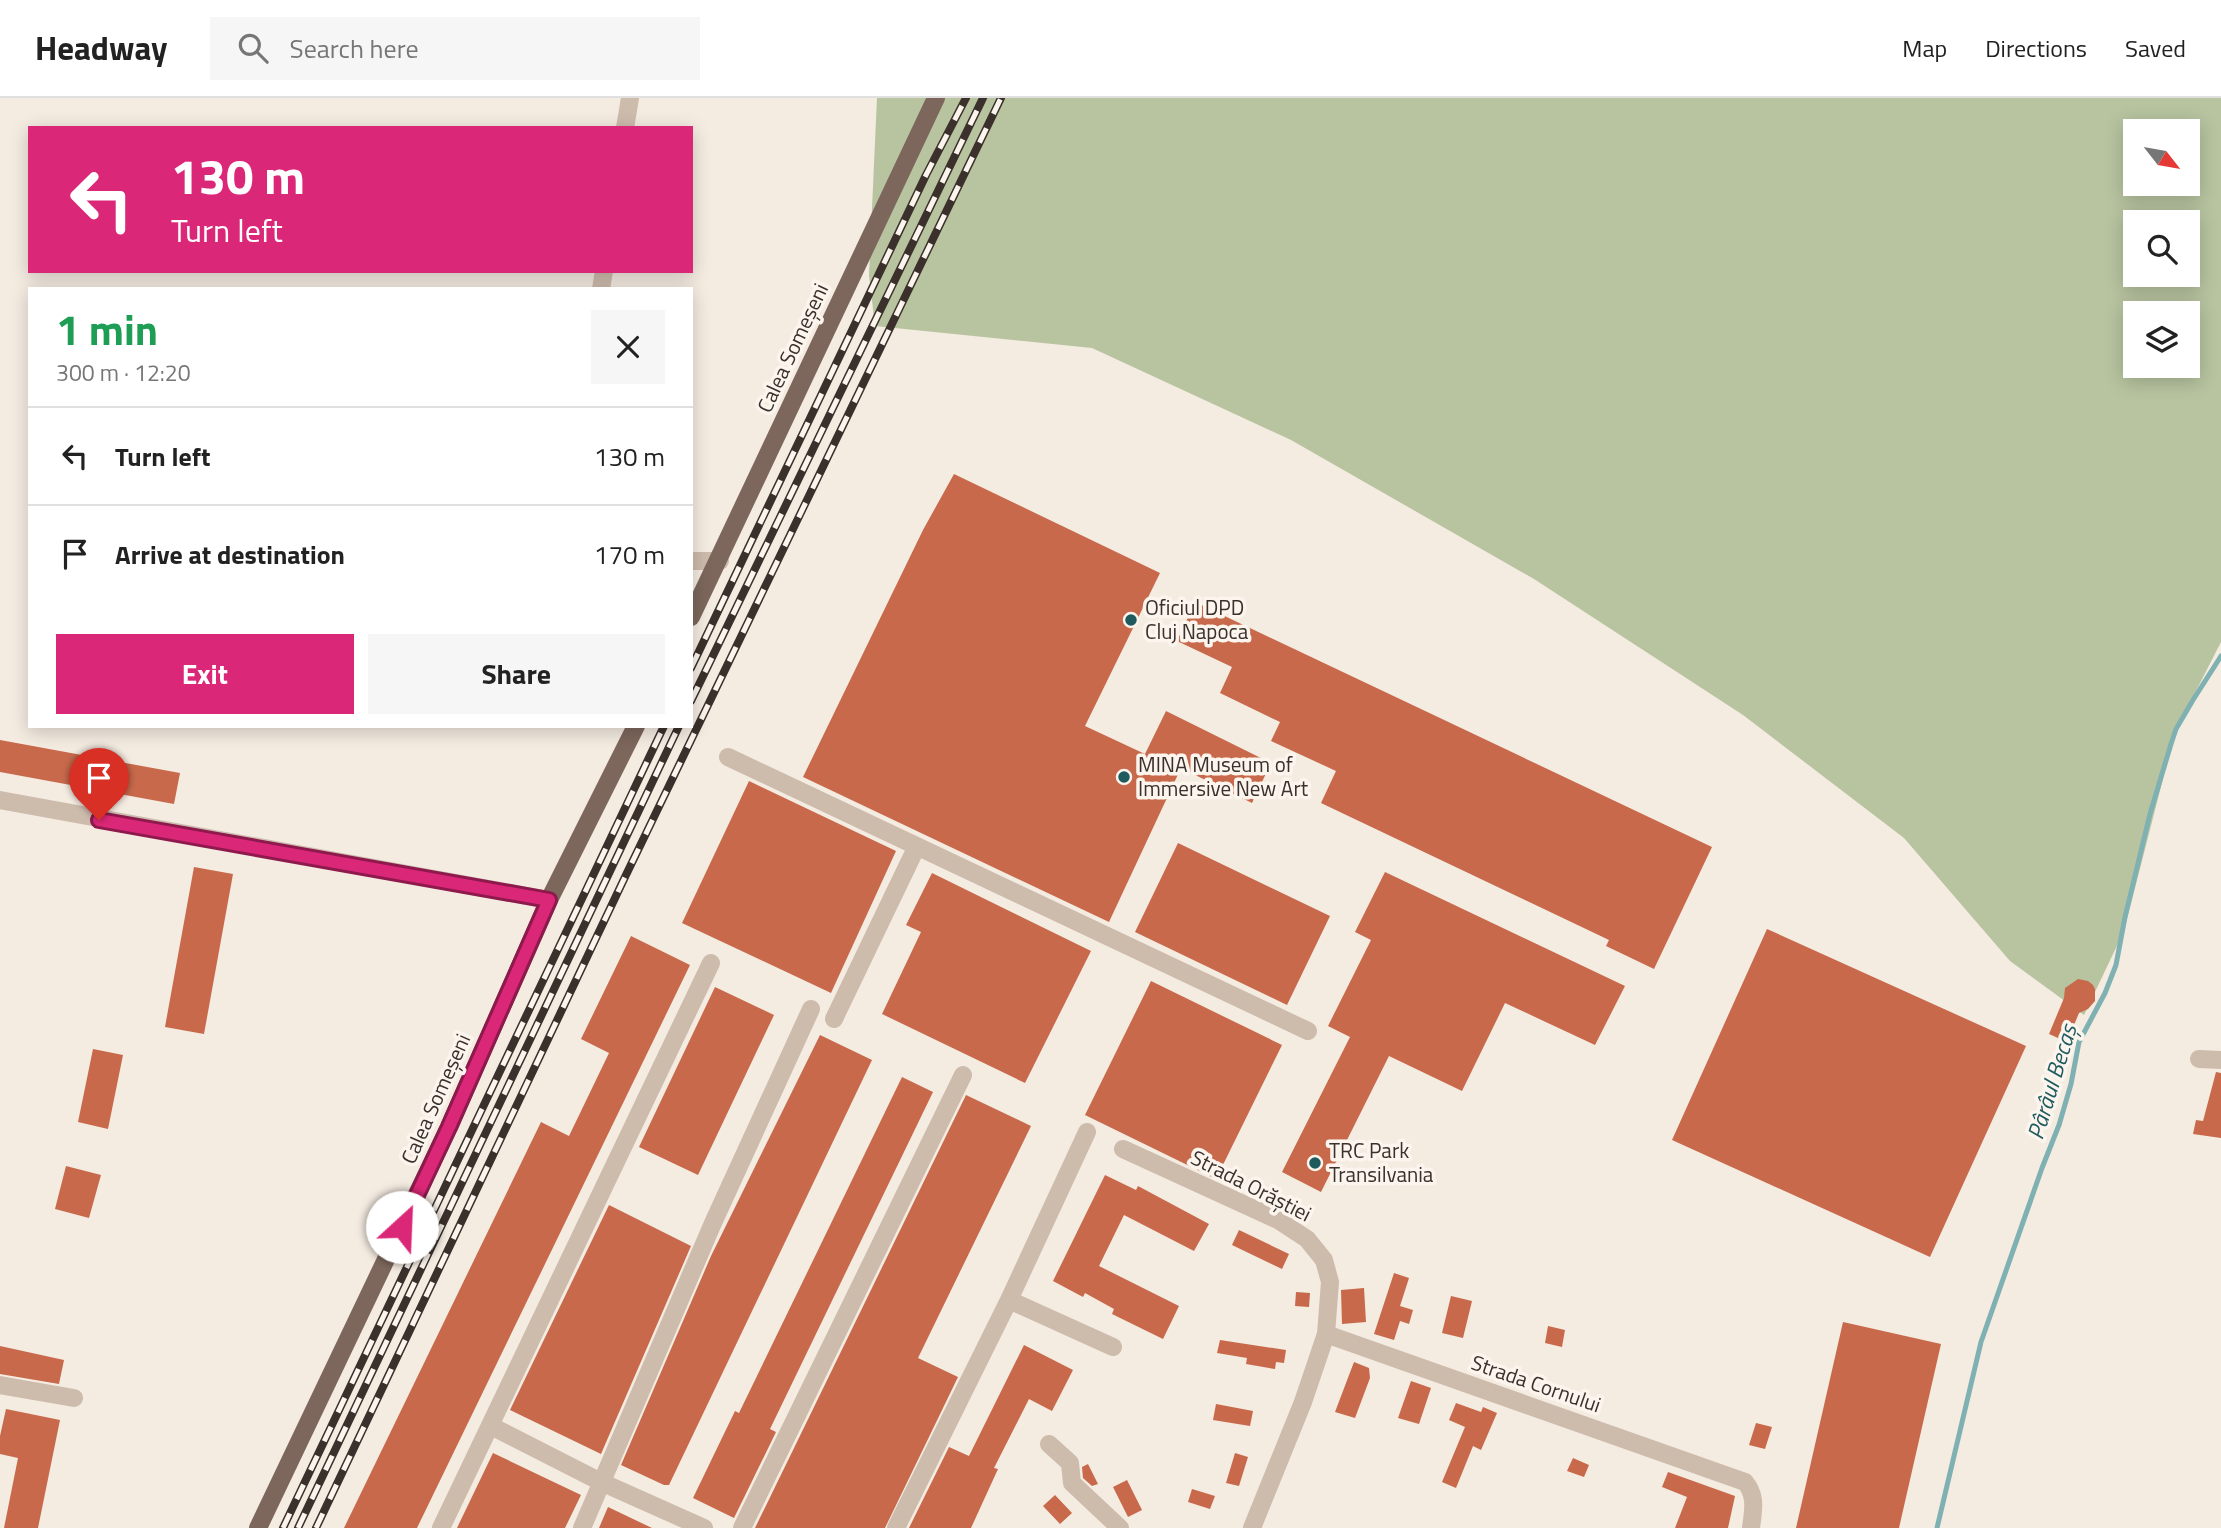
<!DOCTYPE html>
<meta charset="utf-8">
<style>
body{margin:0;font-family:"Titillium Web",sans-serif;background:#f6f6f6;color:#222;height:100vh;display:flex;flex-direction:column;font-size:26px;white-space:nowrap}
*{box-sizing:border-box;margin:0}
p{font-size:23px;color:#767676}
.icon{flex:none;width:38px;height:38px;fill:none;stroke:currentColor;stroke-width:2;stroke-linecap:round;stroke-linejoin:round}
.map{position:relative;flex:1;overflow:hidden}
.details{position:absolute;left:28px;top:189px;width:665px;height:441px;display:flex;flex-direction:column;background:#fff;border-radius:0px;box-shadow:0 4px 18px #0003}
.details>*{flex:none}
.hud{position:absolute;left:28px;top:28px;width:665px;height:147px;border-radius:0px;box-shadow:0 4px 18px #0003;background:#db2777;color:#fff;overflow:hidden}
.needle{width:46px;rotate:121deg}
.fabs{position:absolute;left:2123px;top:21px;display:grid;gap:14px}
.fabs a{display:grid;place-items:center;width:77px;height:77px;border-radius:0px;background:#fff;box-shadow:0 4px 18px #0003;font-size:35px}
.pin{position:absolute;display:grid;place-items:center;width:60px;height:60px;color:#fff;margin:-72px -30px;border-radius:50% 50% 50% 0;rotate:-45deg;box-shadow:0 0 7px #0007}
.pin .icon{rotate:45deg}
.me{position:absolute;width:77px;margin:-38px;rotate:25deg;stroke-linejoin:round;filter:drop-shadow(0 0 5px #0008)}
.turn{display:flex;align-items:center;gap:24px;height:147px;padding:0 28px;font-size:32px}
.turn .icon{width:91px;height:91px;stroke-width:2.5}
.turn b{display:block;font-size:49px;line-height:60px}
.round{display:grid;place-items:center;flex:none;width:74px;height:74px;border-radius:0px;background:#f6f6f6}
.headline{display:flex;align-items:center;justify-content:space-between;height:119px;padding:0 28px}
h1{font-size:42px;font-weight:700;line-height:52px;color:#1e9e55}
.button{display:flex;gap:14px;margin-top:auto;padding:14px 28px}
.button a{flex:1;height:80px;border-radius:0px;background:#db2777;color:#fff;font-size:28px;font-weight:700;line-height:80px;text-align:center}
.button a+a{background:#f6f6f6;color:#222}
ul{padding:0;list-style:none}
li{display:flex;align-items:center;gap:21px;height:98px;padding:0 28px;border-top:2px solid #e0e0e0}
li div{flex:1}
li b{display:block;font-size:26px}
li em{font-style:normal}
header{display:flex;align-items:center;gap:42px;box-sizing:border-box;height:98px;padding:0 35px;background:#fff;border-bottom:2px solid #e0e0e0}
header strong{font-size:33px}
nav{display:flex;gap:38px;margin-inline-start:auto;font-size:24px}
.search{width:490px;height:63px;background:#f6f6f6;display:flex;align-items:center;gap:18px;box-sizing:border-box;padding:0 24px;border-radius:0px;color:#767676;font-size:26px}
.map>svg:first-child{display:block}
.green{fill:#b8c4a0;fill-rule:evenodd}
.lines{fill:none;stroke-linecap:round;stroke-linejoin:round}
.stream{stroke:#7fb0b2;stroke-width:5}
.building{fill:#c8694b}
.minor{stroke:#cdbbac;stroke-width:18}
.major{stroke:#7d675c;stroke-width:18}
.rail-casing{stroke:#3b302b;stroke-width:8}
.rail{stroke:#fbf5ee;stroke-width:5;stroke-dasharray:16;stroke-linecap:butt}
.route-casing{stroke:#8e194d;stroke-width:18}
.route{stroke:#db2777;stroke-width:12}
.poi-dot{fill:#1f5a5e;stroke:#fbf5ee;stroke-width:2.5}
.labels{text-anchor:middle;stroke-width:7;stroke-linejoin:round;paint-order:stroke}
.street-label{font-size:21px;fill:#3b302b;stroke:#fbf5ee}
.poi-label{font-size:21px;fill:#3b302b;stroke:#fbf5ee;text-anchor:start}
.water-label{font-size:23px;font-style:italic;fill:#1f5a5e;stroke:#fbf5ee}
</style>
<header>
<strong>Headway</strong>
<div class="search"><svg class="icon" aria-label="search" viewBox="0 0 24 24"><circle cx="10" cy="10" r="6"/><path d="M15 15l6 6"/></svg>Search here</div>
<nav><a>Map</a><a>Directions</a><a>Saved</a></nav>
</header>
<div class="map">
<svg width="2221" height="1430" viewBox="0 0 2221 1430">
<rect width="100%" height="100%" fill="#f4ebe1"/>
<path class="green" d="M877,0H2221V544L2175,634L2124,833L2084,917L2010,863L1904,740L1743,617L1534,481L1291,342L1092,250L875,228L869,177ZM2135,33H2188V86H2135ZM2135,124H2188V177H2135ZM2135,215H2188V268H2135Z"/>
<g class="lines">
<path class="stream" d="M1937,1430L1981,1244L2042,1070L2059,1027L2071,986L2079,944L2105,895L2116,867L2125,819L2150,716L2171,646L2176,631L2193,602L2221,558"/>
</g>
<path class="building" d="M954,376L1160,475L1085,628L1145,656L1166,613L1271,665L1252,705L1181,670L1109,824L803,679L923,432Z
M1195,504L1712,749L1654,871L1606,848L1609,842L1321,705L1336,673L1271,643L1280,624L1220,595L1232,569L1177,543Z
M0,642L180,675L174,706L0,674Z
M749,683L896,753L831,895L682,825Z
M1178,745L1330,818L1287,907L1135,834Z
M194,769L233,776L204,936L165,929Z
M1385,774L1625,888L1595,947L1505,905L1462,993L1389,958L1321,1094L1282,1074L1350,939L1328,928L1371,842L1355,834Z
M932,775L1091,853L1025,985L882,916L921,834L906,827Z
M1767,831L2026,948L1930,1159L1672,1042Z
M631,838L690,867L417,1430H344L541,1024L569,1038L609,955L581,941Z
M2078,881L2088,883L2093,887L2095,891V903L2088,911L2079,915L2067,944L2049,936L2064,900L2065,890Z
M1151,883L1282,947L1216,1081L1085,1017Z
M715,889L774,917L698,1077L639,1049Z
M820,937L872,962L669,1387H664L621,1367L711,1158Z
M93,951L123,957L108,1031L78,1024Z
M2216,974L2221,975V1040L2193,1036L2196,1022L2203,1023Z
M902,979L933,994L770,1331L776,1334L734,1420L693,1400L735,1313L739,1315Z
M966,997L1031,1028L918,1260L958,1279L885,1430H755Z
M66,1068L101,1077L89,1120L55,1111Z
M1105,1077L1136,1092L1138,1088L1209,1126L1194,1153L1124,1117L1099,1168L1179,1208L1163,1241L1112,1216L1114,1211L1085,1195L1083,1199L1053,1183Z
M609,1107L691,1148L601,1356L510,1312Z
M1239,1132L1289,1156L1282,1171L1232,1147Z
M1394,1175L1409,1180L1400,1208L1413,1212L1409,1226L1400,1223L1394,1242L1374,1236Z
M1364,1190L1366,1224L1342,1226L1341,1192Z
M1296,1194L1310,1195L1309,1209L1295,1208Z
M1451,1198L1472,1203L1463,1240L1442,1235Z
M1843,1224L1941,1246L1899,1430H1796Z
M1548,1228L1565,1232L1562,1249L1545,1245Z
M1220,1242L1286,1252L1284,1265L1276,1264L1275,1271L1246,1266L1247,1260L1217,1255Z
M1024,1247L1073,1272L1052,1313L1029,1301L994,1370L998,1371L971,1430H909L949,1349L969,1358Z
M0,1248L64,1262L59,1286L0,1276Z
M1354,1264L1369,1270L1370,1280L1355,1320L1335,1314Z
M1411,1283L1431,1290L1419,1326L1398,1320Z
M1456,1305L1481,1314L1483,1309L1497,1315L1481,1352L1473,1348L1456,1390L1442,1384L1465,1329L1449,1322Z
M1216,1306L1253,1313L1250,1328L1213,1322Z
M6,1311L60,1322L38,1430H4L18,1360L0,1356V1338Z
M1756,1325L1772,1329L1765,1351L1749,1347Z
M493,1355L581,1397L565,1430H457Z
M1235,1355L1248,1359L1239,1388L1226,1385Z
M1573,1360L1589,1367L1584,1379L1567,1373Z
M1088,1366L1098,1386L1092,1388L1083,1380L1082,1369Z
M1668,1374L1735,1398L1728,1430H1675L1687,1399L1662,1389Z
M1127,1382L1142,1412L1128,1419L1113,1389Z
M1192,1391L1215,1398L1210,1411L1188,1404Z
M1055,1397L1072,1415L1060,1426L1043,1408Z
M608,1409L652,1430H599Z"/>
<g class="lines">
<path class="minor" d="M625,30L630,0
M601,191L604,173
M691,463H720
M728,659L1308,933
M0,702L549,802
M834,921L917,748
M2199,961L2221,962
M1123,1051L1278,1122L1307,1141L1324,1162L1330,1184L1326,1236L1303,1304L1252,1430
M1009,1202L1113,1249
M1326,1236L1745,1384C1757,1398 1753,1413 1751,1430
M0,1287L74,1300
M491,1328L601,1384L704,1430
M1049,1346L1070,1365L1072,1385L1120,1430
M441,1430L711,865
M582,1430L713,1125L811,911
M742,1430L963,977
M896,1430L1009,1202L1087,1034"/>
<path class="major" d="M691,519L936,0
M258,1430L449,1029L549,802L636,628"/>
<g class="rail-casing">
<path id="rail" d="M691,570L926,77L966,0
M691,603L983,0
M283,1430L664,628
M298,1430L679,628
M316,1430L625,779L1001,0"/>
</g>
<use href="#rail" class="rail"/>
</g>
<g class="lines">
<g class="route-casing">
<path id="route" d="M99,722L549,802L449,1029L402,1129"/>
</g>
<use href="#route" class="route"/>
</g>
<g class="poi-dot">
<circle cx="1131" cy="522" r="7"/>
<circle cx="1124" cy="679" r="7"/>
<circle cx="1315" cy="1065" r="7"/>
</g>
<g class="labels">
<g class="street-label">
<text transform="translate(793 250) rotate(-65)" y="7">Calea Someșeni</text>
<text transform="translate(436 1001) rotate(-66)" y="7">Calea Someșeni</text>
<text transform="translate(1251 1088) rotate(27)" y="7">Strada Orăștiei</text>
<text transform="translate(1536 1286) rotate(19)" y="7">Strada Cornului</text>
</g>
<g class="poi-label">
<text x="1145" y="517">Oficiul DPD<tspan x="1145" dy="24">Cluj Napoca</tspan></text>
<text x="1138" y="674">MINA Museum of<tspan x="1138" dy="24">Immersive New Art</tspan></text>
<text x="1329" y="1060">TRC Park<tspan x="1329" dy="24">Transilvania</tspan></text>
</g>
<g class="water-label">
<text transform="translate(2052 984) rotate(-73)" y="8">Pârâul Becaș</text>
</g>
</g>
</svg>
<div class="fabs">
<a><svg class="needle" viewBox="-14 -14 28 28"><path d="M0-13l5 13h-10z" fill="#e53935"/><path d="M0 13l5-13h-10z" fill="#767676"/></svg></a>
<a><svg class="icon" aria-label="search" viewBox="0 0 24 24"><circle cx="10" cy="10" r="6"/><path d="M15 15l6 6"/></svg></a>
<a><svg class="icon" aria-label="layers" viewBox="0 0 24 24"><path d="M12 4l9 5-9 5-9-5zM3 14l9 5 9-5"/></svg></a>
</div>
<div class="pin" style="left:99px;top:722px;background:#d93025"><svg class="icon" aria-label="arrive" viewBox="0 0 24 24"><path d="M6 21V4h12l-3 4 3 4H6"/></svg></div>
<svg class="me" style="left:402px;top:1129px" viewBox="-20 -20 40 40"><circle r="19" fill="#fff"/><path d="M0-13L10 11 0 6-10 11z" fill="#db2777"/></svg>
<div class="hud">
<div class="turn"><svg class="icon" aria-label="left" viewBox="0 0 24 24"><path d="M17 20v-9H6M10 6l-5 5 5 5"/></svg><div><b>130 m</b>Turn left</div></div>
</div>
<section class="details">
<div class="headline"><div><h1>1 min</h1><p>300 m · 12:20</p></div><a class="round"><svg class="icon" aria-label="close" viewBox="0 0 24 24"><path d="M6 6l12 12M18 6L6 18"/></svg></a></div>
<ul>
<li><svg class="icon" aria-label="left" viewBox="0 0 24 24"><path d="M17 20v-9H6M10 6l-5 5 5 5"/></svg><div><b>Turn left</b></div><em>130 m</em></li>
<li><svg class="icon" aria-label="arrive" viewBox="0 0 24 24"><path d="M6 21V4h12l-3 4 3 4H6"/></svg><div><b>Arrive at destination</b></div><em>170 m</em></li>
</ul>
<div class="button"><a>Exit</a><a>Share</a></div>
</section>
</div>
